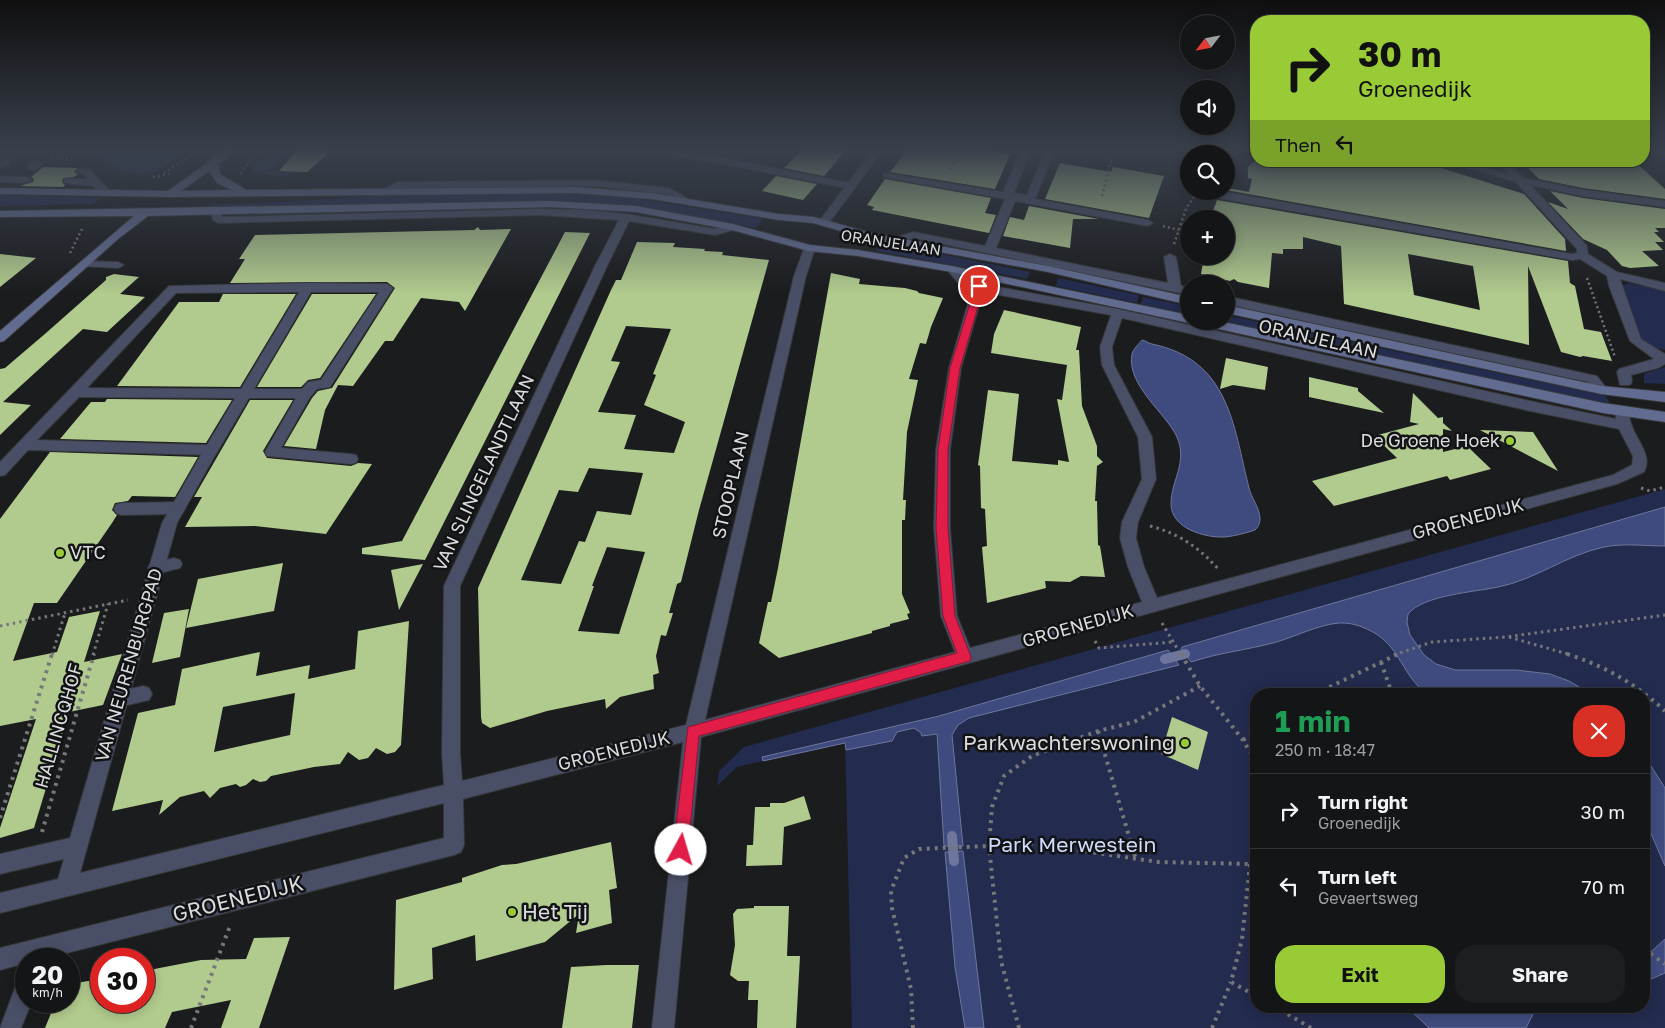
<!DOCTYPE html>
<meta charset="utf-8">
<style>
body{margin:0;font-family:"Golos Text",sans-serif;background:#1d1e1f;color:#f1f3f6;height:100vh;display:flex;flex-direction:column;font-size:19px;white-space:nowrap}
*{box-sizing:border-box;margin:0}
p{font-size:16px;color:#9d9fa1}
.icon{flex:none;width:28px;height:28px;fill:none;stroke:currentColor;stroke-width:2;stroke-linecap:round;stroke-linejoin:round}
.map{position:relative;flex:1;overflow:hidden}
.drawer{position:absolute;left:1250px;top:688px;width:400px;height:325px;display:flex;flex-direction:column;background:#141516;border-radius:20px;box-shadow:0 2px 12px #0003,0 0 0 1px #333435}
.drawer>*{flex:none}
.hud{position:absolute;left:1250px;top:15px;width:400px;height:152px;border-radius:20px;box-shadow:0 2px 12px #0003,0 0 0 1px #333435;background:#99cb36;color:#111;overflow:hidden}
.needle{width:32px;rotate:238deg}
.tools{position:absolute;left:1180px;top:15px;display:grid;gap:10px}
.tools a{display:grid;place-items:center;width:55px;height:55px;border-radius:50%;background:#141516;box-shadow:0 2px 12px #0003,0 0 0 1px #333435;font-size:25px}
.speed{position:absolute;left:15px;top:948px;display:flex;gap:10px;font-size:25px;font-weight:700;text-align:center}
.speed>*{display:grid;place-content:center;width:65px;height:65px;border-radius:50%;background:#141516;box-shadow:0 2px 12px #0003,0 0 0 1px #333435;line-height:1}
.speed small{font-size:12px;font-weight:400}
.speed .limit{border:8px solid #d22;background:#fff;color:#111}
.pin{position:absolute;display:grid;place-items:center;width:42px;height:42px;color:#fff;margin:-21px;border:2px solid #fff;border-radius:50%;box-shadow:0 1px 5px #0007}
.me{position:absolute;width:55px;margin:-28px;rotate:6deg;stroke-linejoin:round;filter:drop-shadow(0 0 4px #0008)}
.turn{display:flex;align-items:center;gap:18px;height:105px;padding:0 25px;font-size:22px}
.turn .icon{width:65px;height:65px;stroke-width:2.5}
.turn b{display:block;font-size:35px;line-height:42px}
.then{display:flex;align-items:center;height:48px;padding:0 25px;background:#0003;gap:10px;font-size:19px}
.round{display:grid;place-items:center;flex:none;width:52px;height:52px;border-radius:20px;background:#1d1e1f}
.summary{display:flex;align-items:center;justify-content:space-between;height:85px;padding:0 25px}
h1{font-size:30px;font-weight:700;line-height:38px;color:#1e9e55}
.action{display:flex;gap:10px;margin-top:auto;padding:10px 25px}
.action a{flex:1;height:58px;border-radius:20px;background:#99cb36;color:#111;font-size:20px;font-weight:700;line-height:58px;text-align:center}
.action a+a{background:#1d1e1f;color:#f1f3f6}
ul{padding:0;list-style:none}
li{display:flex;align-items:center;gap:15px;height:75px;padding:0 25px;border-top:1px solid #333435}
li div{flex:1}
li b{display:block;font-size:19px}
li em{font-style:normal}
.map>svg:first-child{display:block}
.green{fill:#232b4e;fill-rule:evenodd}
.water{fill:#3f4b7e;stroke:#6e769b}
.lines{fill:none;stroke-linecap:round;stroke-linejoin:round}
.stream-far1{stroke:#6e769b;stroke-width:8}
.stream{stroke:#6e769b;stroke-width:10}
.building{fill:#b1ca8d;fill-rule:evenodd}
.lane-casing{stroke:#363739;stroke-width:2}
.street-casing{stroke:#363739;stroke-width:2}
.secondary-casing{stroke:#363739;stroke-width:2}
.path-far2{stroke:#777779;stroke-width:2.5;stroke-dasharray:2 3;stroke-linecap:butt}
.path-far1{stroke:#777779;stroke-width:3;stroke-dasharray:2.5 4;stroke-linecap:butt}
.path{stroke:#777779;stroke-width:4;stroke-dasharray:3 5;stroke-linecap:butt}
.lane{fill:#494f66;fill-rule:evenodd}
.street{fill:#494f66;fill-rule:evenodd}
.secondary{fill:#626c91;fill-rule:evenodd}
.route{fill:#e11d48;stroke:#92132f}
.poi-dot{fill:#99cb36;stroke:#121315;stroke-width:2}
.labels{text-anchor:middle;stroke-width:5;stroke-linejoin:round;paint-order:stroke}
.far-street-label{font-size:15px;fill:#dcdcde;stroke:#121315}
.street-label{font-size:18px;fill:#dcdcde;stroke:#121315}
.poi-label{font-size:18px;fill:#dcdcde;stroke:#121315;text-anchor:end}
.near-poi-label{font-size:21px;fill:#dcdcde;stroke:#121315;text-anchor:end}
.near-park-label{font-size:21px;fill:#d0dafb;stroke:#121315}
.near-street-label{font-size:21px;fill:#dcdcde;stroke:#121315}
</style>
<div class="map">
<svg width="1665" height="1028" viewBox="0 0 1665 1028">
<rect width="100%" height="100%" fill="#1b1c1e"/>
<path class="green" d="M42,150H112L114,152L119,150H188C170,163 150,181 125,172C118,169 112,164 105,160C86,152 60,152 40,152Z
M269,150H294L266,171L294,172L284,177L251,171Z
M549,193L634,198L763,219L756,228L639,207L574,201L208,207L211,204L281,202L378,196Z
M0,195L100,198L93,204L0,206Z
M880,242L1030,272L1027,279L876,251Z
M1058,278L1139,295L1137,303L1056,286Z
M1629,283L1665,291V350L1655,348L1641,339L1623,285Z
M1143,297L1189,306V315L1140,304Z
M1226,315L1606,396L1610,404L1557,395L1219,321H1226Z
M1665,367V384L1644,383V374Z
M1665,489V1028H852L845,739L762,757L763,761L737,767L717,786L719,771L744,747ZM1256,694H1644V1006H1256Z"/>
<path class="water" d="M1142,340C1147,341 1147,343 1152,344C1229,360 1233,424 1249,488C1252,501 1268,518 1255,530C1246,533 1235,536 1225,537C1206,538 1171,529 1171,504C1171,480 1188,463 1177,437C1166,413 1126,385 1132,354C1133,349 1140,343 1142,340Z
M1665,507V546C1645,546 1624,543 1604,547C1566,555 1535,580 1498,587C1475,592 1423,595 1408,614L1407,622L1410,635L1424,655L1436,664L1455,670H1516L1550,674L1569,681L1591,694H1427C1406,679 1401,654 1382,638C1370,629 1354,622 1339,623C1317,625 1295,637 1273,643C1246,650 1218,653 1191,662L1181,649L1182,647Z
M1168,650L1179,665L969,718L958,725L952,735L963,846H944L937,734L922,736L921,733L914,728L897,732L892,741L846,750L845,743L763,761L762,757L939,716Z
M1644,755L1665,788V866L1644,817Z
M963,851L984,1028H965L955,967L945,852Z
M1665,939V973L1644,982V956L1653,950Z
M1406,1006C1414,1006 1423,1005 1431,1006C1442,1009 1453,1020 1463,1006H1537L1526,1028H1429Z"/>
<g class="lines">
<path class="stream-far1" d="M1180,655L1185,654"/>
<path class="stream" d="M1165,659L1185,654
M952,836L954,861"/>
</g>
<path class="building" d="M297,150H332L307,172L279,171Z
M803,150H846L824,176L784,168Z
M908,150H984L1010,154L995,189L890,172Z
M1255,161H1419L1524,194L1565,239L1566,251L1226,190L1228,188L1249,192L1252,179L1248,178V167Z
M1521,161H1634L1665,189V199L1583,188L1539,179Z
M1060,163L1111,172L1113,167L1164,176L1149,218L1045,199Z
M43,167L77,168L74,172L78,174L74,177L63,178L62,182L65,185L63,187L20,186L33,182L34,179L31,177Z
M776,176L817,184L803,200L762,191Z
M885,179L991,198L985,213L996,215L989,233L872,210L874,207L867,205Z
M1550,191L1583,198L1665,209V228H1655L1659,232H1654L1664,242H1655L1663,250L1642,251L1659,266L1630,268L1622,266L1607,250L1583,239L1548,202L1568,209Z
M1217,200L1568,261L1570,283L1575,286L1584,329L1601,332L1612,361L1583,356L1580,357L1561,352L1528,266L1529,345L1344,304L1341,246L1303,237V249H1283V254L1272,253L1269,288L1238,282L1234,279L1230,281L1201,274L1204,256H1226V219H1210ZM1408,254L1473,266L1480,310L1414,295Z
M1029,206L1099,219H1073L1070,248L1003,236L1010,217L1024,220Z
M478,227L480,230L511,229L465,311L459,302L421,298L393,341H385L353,386L338,385L325,410L316,449L284,446L312,398L318,391L332,388L395,288L387,282L230,283L245,259H239L255,235L474,230Z
M565,232L590,233L425,560L362,554V548L402,541Z
M637,242L675,243L673,247L705,249L704,251L723,252L722,255L769,260L699,510L681,582L677,584L669,613H673L666,636L661,635L656,656L659,673L653,675L654,689L620,697L606,709L605,699L547,711L490,728L482,723L481,717L478,588L611,290L616,280H621ZM626,326L671,329L653,374L656,375L644,405L685,422L674,453L624,449L636,415L598,412L620,362L611,361ZM589,468L643,473L631,515L597,511L585,542L579,541L561,584L521,580L559,490L578,492ZM607,547L645,552L619,634L578,631L594,586H592Z
M0,254L36,258L0,287Z
M831,273L860,279L859,284L905,288L917,291L919,293L943,298L931,327L926,344L920,343L909,379L918,380L907,432L903,500H906L905,520H902V594L910,613L907,614L909,619L890,624V626L872,631V633L779,658L759,643L768,602H771L778,568Z
M114,274L139,277L120,294L145,297L107,332L83,329L3,402L31,405L0,435V369L5,368L46,333L106,280V277Z
M223,294H296L240,387L117,386L179,302H219Z
M312,294H376L320,378L308,380L301,387H257Z
M1004,310L1081,327L1076,350H1079L1082,406L1097,446V456L1103,462L1097,466L1095,501H1097L1098,545L1100,546L1105,577L1081,576L1070,582L1045,581L1046,588L987,603L982,547L987,546L985,509L981,508L980,466L978,465L988,390L1019,394L1012,461L1058,465V460L1069,462L1057,399L1062,400L1067,365L991,353L994,334Z
M1226,358L1268,367L1265,390L1233,385L1220,389Z
M1309,377L1358,388V391L1384,413L1309,397Z
M1413,393L1438,418L1443,417V423L1452,431L1443,429V452L1467,446L1491,469L1450,480L1447,476L1334,506L1312,481L1397,458L1374,436L1419,424L1410,422Z
M107,399L232,400L206,443L60,439L91,402H105Z
M250,400H293L263,451L267,458L351,466L358,463L372,464L326,534L255,526L185,527L202,497H194Z
M1480,430L1533,432L1558,471Z
M50,452L198,457L175,497L132,496L128,501L115,503L112,510L117,515L112,523L57,603H34L13,661L57,652L69,617L100,611L84,662L122,654L103,705L69,712L34,828L0,838V828L36,719L0,726V519Z
M283,563L274,611L186,628L198,579Z
M423,564L399,610L391,570Z
M189,609L180,657L152,663L164,613Z
M409,621L401,745L395,752L387,754L376,748L368,758L359,760L348,752L340,764L314,767L271,776L266,781L260,782L253,779L246,785L240,787L236,784L220,788L210,798L204,791L180,797L159,815L163,800L112,811L138,713L175,705L182,669L260,652L256,676L310,665L308,679L355,669L358,631ZM295,693L290,735L214,752L223,707Z
M1172,717L1208,732L1198,770L1161,754Z
M804,796L811,819L784,827L782,865L746,866L747,845H753L755,807H770V803H784Z
M611,842L617,888L609,890L612,923L576,933L579,914L545,942L476,961L475,935L432,948L433,979L394,990L396,900L462,882V878L502,865L516,864Z
M754,906H789L787,956H800L796,1028H757L758,1000H748L749,981H738L730,975L735,945L733,914L737,909L754,908Z
M290,937L259,1028H221L231,1000L172,1012L165,1028H45L56,1001H69V984L101,979V1001H144V971L201,960L246,959L254,938Z
M606,965H639L632,1028H562L571,967Z"/>
<g class="lines">
<g class="lane-casing">
<path id="lane" d="M365,150H470L465,153H370Z
M614,150H642L643,151C637,156 620,155 614,150Z
M670,150L712,156L851,183L856,186L851,189L712,162L665,155V151Z
M6,160L10,161V165L0,167V161Z
M37,161L42,164C39,169 35,171 29,169L28,167L30,162Z
M81,168L91,170C97,179 105,185 112,193L111,195H103L92,186L65,183L64,181L65,179H87L84,175L76,171Z
M0,176L27,177L32,180L27,183L0,182Z
M84,261L118,262L124,265L118,268L80,266L78,264Z
M308,283L387,284L393,288L330,387L317,389L310,397L281,448L351,454L356,455L358,459L356,463L351,464L267,456L265,452L296,398H249L216,454L211,455L28,450L5,475L0,476V462L169,286ZM299,292L241,389L87,388L176,293ZM311,292H379L321,380L308,382L302,389H254ZM79,397L235,398L207,445L37,440Z
M178,502L183,504L185,508L183,512L178,514L121,515L116,513L114,509L116,505L121,503Z
M174,558L180,560L182,564L180,568L156,574L150,572L148,568L150,564Z
M143,686L149,688L152,694L149,700L119,707L113,705L110,699L113,693Z"/>
</g>
<g class="street-casing">
<path id="street" d="M873,150H883L828,224H820L819,222L820,220Z
M1021,150H1031L1014,193L1027,195L1045,150H1055L1035,199L1148,220L1153,223L1148,226L1015,201L996,248L1168,283L1164,257L1170,254L1176,257L1181,286L1189,287V295L914,238L895,244L891,243L889,241L891,239L913,232L985,246L1005,199L888,178L884,177L883,175L884,173L1003,192Z
M1231,150H1242L1226,162V154Z
M1444,161H1462L1508,174L1497,161H1508L1523,178L1583,190L1665,201V207L1583,196L1530,185L1587,246L1588,254L1617,272L1665,283V291L1620,279L1641,339L1665,354V364L1658,368L1631,375L1632,382L1630,385H1620L1617,372L1619,369L1654,359L1630,341L1609,286L1607,276L1580,259L1572,260L1218,198L1206,191H1219L1572,254L1577,253V249L1516,182Z
M595,180L669,188L694,202L689,205L666,194L595,186L400,188L383,195L378,192L398,182Z
M215,208L219,209L222,217L539,209L585,210L626,214L715,229L733,224L739,227L737,229L715,235L629,221L607,266L460,586V753L462,781L686,725L794,276L805,246H813L815,248L806,276L705,720L955,652L941,616L934,528L936,450L949,368L972,290L963,288L948,271L946,269L948,267H956L971,282L1118,309L1530,401L1616,419L1615,410L1617,407H1627C1630,413 1629,420 1632,426C1637,441 1653,456 1644,472L1617,484L701,737L674,1028H652L683,742L463,799L464,845L461,852L454,855L43,959H26V963L0,970V948L444,838V803L0,913V893L58,879L64,859L0,874V854L70,838L162,523L206,446H216L218,450L177,523L80,873L444,785L442,753L444,586L595,266L619,220L539,215L218,223L213,220L210,211ZM983,292L1111,315L1100,347L1102,365L1138,437L1142,479L1122,522L1120,538L1128,567L1142,602L970,648L957,616L950,528V450L961,368ZM1122,318L1530,411L1619,429L1633,456L1632,465L1613,475L1157,598L1144,567L1136,538L1138,522L1156,479L1152,437L1114,365L1112,347Z
M1226,296L1592,375L1597,376L1608,390L1606,393C1596,396 1593,389 1588,382L1226,304Z
M26,977V1001H32L21,1028H0L18,980Z"/>
</g>
<g class="secondary-casing">
<path id="secondary" d="M225,150H237L219,164L220,174L246,190L575,187L652,193L779,214L814,217L871,233L1048,266L1189,297V305L1048,272L869,239L813,223L779,220L652,199L575,193L170,197L0,194V188L168,191ZM209,171L217,183L232,190L181,191Z
M1656,150H1665V156Z
M551,201L636,206L733,224L810,245L858,250L952,266L1189,315V321H1194L1189,323L952,272L858,256L809,251L732,230L636,212L551,207L148,216L118,239L4,341L0,342V331L134,216L0,217V211Z
M1226,305L1601,386L1665,392V402L1601,394L1226,313Z
M1194,321H1219L1603,403L1665,412V422L1603,413L1200,325Z"/>
</g>
<path class="path-far2" d="M51,157L72,159
M950,169L960,150
M164,173L199,150
M241,174L244,168L261,150
M153,177L169,174
M1102,196L1112,157L1117,150
M1163,226L1179,230
M1174,244L1186,209L1196,193
M70,253L82,229
M1587,278L1615,357"/>
<path class="path-far1" d="M1641,488L1650,491L1665,487
M1150,526C1178,533 1200,548 1219,570
M1162,623L1181,655
M0,626L128,600
M1509,637L1571,655
M1095,641L1099,648L1173,642
M52,655L65,613
M93,655L108,604
M1394,655L1432,642L1506,637L1665,615"/>
<path class="path" d="M1181,654L1200,686L1243,740L1256,762
M1567,654C1605,666 1636,684 1665,711
M1381,662L1392,694
M1315,694L1398,654
M1098,731L1136,860
M1243,740L1256,731
M0,818L52,654
M42,832L94,654
M1256,859L1250,864L1242,939L1231,982L1256,996
M1644,949L1665,964
M1274,1006L1311,1028
M191,1028L230,926
M913,1028L911,989L892,908L891,891L904,858L919,849L989,846L1016,841L1158,862L1250,864
M1019,1028L1001,961L989,846L992,807L1004,776L1032,756L1098,731L1134,722L1200,686
M1212,1028L1231,982"/>
<use href="#lane" class="lane"/>
<use href="#street" class="street"/>
<use href="#secondary" class="secondary"/>
</g>
<linearGradient id="sky" x2="0" y2="1"><stop stop-color="#0f0f10"/><stop offset="0.51" stop-color="#39404c"/><stop offset="1" stop-color="#39404c" stop-opacity="0"/></linearGradient>
<rect width="1665" height="294" fill="url(#sky)"/>
<path class="route" d="M976,284H982L984,286L960,368L948,450V528L955,616L971,657L970,661L699,736L688,850L686,855L681,857L676,855L673,850L688,727L957,653L943,616L936,528L938,450L950,368Z"/>
<g class="poi-dot">
<circle cx="1510" cy="441" r="5"/>
<circle cx="60" cy="553" r="5"/>
<circle cx="1185" cy="743" r="5"/>
<circle cx="512" cy="912" r="5"/>
</g>
<g class="labels">
<g class="far-street-label">
<text transform="translate(891 243) rotate(9)" y="5">ORANJELAAN</text>
</g>
<g class="street-label">
<text transform="translate(1318 339) rotate(13)" y="6">ORANJELAAN</text>
<text transform="translate(484 473) rotate(-65)" y="6">VAN SLINGELANDTLAAN</text>
<text transform="translate(731 485) rotate(-77)" y="6">STOOPLAAN</text>
<text transform="translate(1468 519) rotate(-15)" y="6">GROENEDIJK</text>
<text transform="translate(1078 626) rotate(-16)" y="6">GROENEDIJK</text>
<text transform="translate(129 665) rotate(-74)" y="6">VAN NEURENBURGPAD</text>
<text transform="translate(59 726) rotate(-74)" y="6">HALLINCQHOF</text>
<text transform="translate(614 751) rotate(-14)" y="6">GROENEDIJK</text>
</g>
<g class="poi-label">
<text x="1500" y="447">De Groene Hoek</text>
<text x="70" y="559" text-anchor="start">VTC</text>
</g>
<g class="near-poi-label">
<text x="1175" y="750">Parkwachterswoning</text>
<text x="522" y="919" text-anchor="start">Het Tij</text>
</g>
<g class="near-park-label">
<text x="1072" y="852">Park Merwestein</text>
</g>
<g class="near-street-label">
<text transform="translate(238 899) rotate(-14)" y="7">GROENEDIJK</text>
</g>
</g>
</svg>
<div class="tools">
<a><svg class="needle" viewBox="-14 -14 28 28"><path d="M0-13l5 13h-10z" fill="#e53935"/><path d="M0 13l5-13h-10z" fill="#9d9fa1"/></svg></a>
<a><svg class="icon" aria-label="sound" viewBox="0 0 24 24"><path d="M4 9h4l5-4v14l-5-4H4zM17 9q2 3 0 6"/></svg></a>
<a><svg class="icon" aria-label="search" viewBox="0 0 24 24"><circle cx="10" cy="10" r="6"/><path d="M15 15l6 6"/></svg></a>
<a>+</a>
<a>−</a>
</div>
<div class="speed"><div>20<small>km/h</small></div><div class="limit">30</div></div>
<div class="pin" style="left:979px;top:286px;background:#d93025"><svg class="icon" aria-label="arrive" viewBox="0 0 24 24"><path d="M6 21V4h12l-3 4 3 4H6"/></svg></div>
<svg class="me" style="left:681px;top:850px" viewBox="-20 -20 40 40"><circle r="19" fill="#fff"/><path d="M0-13L10 11 0 6-10 11z" fill="#e11d48"/></svg>
<div class="hud">
<div class="turn"><svg class="icon" aria-label="right" viewBox="0 0 24 24"><path d="M7 20v-9h11M14 6l5 5-5 5"/></svg><div><b>30 m</b>Groenedijk</div></div>
<div class="then">Then<svg class="icon" aria-label="left" viewBox="0 0 24 24"><path d="M17 20v-9H6M10 6l-5 5 5 5"/></svg></div>
</div>
<section class="drawer">
<div class="summary"><div><h1>1 min</h1><p>250 m · 18:47</p></div><a class="round" style="background:#d93025;color:#fff"><svg class="icon" aria-label="close" viewBox="0 0 24 24"><path d="M6 6l12 12M18 6L6 18"/></svg></a></div>
<ul>
<li><svg class="icon" aria-label="right" viewBox="0 0 24 24"><path d="M7 20v-9h11M14 6l5 5-5 5"/></svg><div><b>Turn right</b><p>Groenedijk</p></div><em>30 m</em></li>
<li><svg class="icon" aria-label="left" viewBox="0 0 24 24"><path d="M17 20v-9H6M10 6l-5 5 5 5"/></svg><div><b>Turn left</b><p>Gevaertsweg</p></div><em>70 m</em></li>
</ul>
<div class="action"><a>Exit</a><a>Share</a></div>
</section>
</div>
